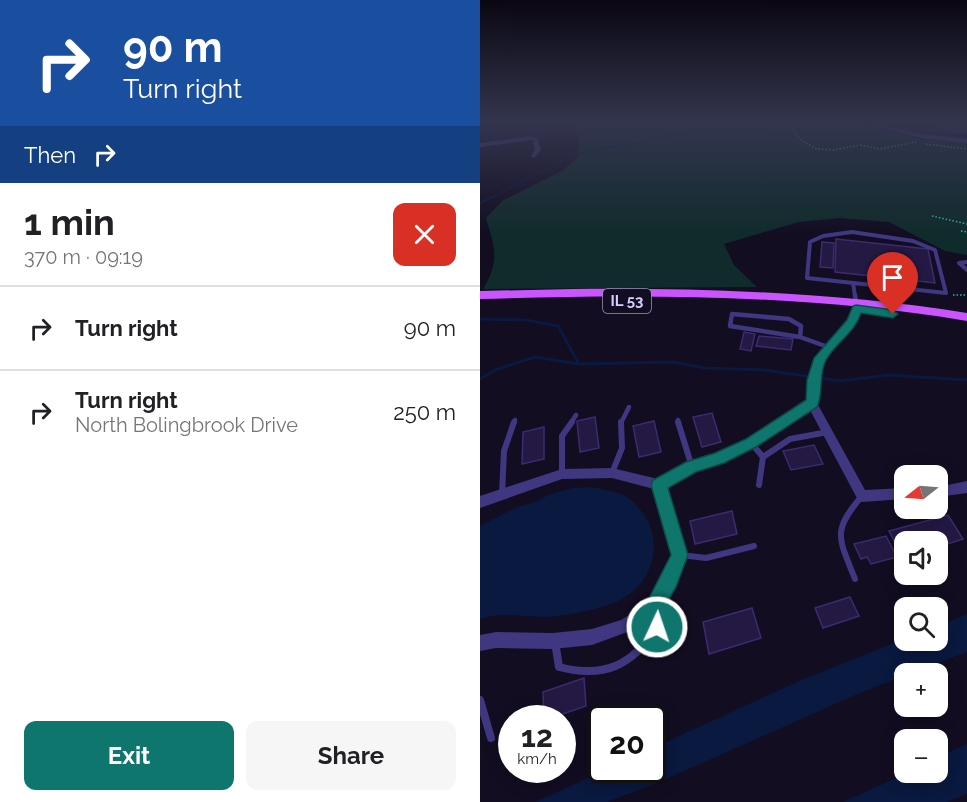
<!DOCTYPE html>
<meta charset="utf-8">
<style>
body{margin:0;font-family:Raleway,sans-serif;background:#f6f6f6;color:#202124;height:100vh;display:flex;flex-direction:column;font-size:22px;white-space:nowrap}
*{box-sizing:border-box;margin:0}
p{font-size:20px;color:#757577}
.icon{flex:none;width:33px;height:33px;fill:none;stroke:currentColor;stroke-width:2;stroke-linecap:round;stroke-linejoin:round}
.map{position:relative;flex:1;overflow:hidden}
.sheet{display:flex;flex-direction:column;background:#fff;width:480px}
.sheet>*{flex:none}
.banner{background:#1a4fa0;color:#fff;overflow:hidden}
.needle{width:39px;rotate:253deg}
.controls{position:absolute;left:414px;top:465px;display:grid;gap:12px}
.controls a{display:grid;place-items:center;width:54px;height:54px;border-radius:12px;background:#fff;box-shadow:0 3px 15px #0003;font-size:30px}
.speed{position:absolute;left:18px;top:705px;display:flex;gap:12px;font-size:30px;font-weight:700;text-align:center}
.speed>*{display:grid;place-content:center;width:78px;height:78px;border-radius:50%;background:#fff;box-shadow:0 3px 15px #0003;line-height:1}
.speed small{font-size:15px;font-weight:400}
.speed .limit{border:3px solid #111;border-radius:9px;background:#fff;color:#111}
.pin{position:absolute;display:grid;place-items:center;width:51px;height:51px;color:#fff;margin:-62px -26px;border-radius:50% 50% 50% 0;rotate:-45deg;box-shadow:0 0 6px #0007}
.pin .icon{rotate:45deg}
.me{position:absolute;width:66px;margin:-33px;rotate:3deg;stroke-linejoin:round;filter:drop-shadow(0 0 4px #0008)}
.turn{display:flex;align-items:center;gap:21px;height:126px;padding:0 24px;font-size:27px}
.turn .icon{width:78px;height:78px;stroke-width:2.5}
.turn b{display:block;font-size:42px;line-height:51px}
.then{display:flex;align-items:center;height:57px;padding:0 24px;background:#0003;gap:12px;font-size:22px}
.round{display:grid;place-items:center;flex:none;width:63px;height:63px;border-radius:12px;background:#f6f6f6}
.headline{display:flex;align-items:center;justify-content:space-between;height:102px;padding:0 24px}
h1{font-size:36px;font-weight:700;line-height:45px}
.action{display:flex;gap:12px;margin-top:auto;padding:12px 24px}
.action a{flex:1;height:69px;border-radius:12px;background:#0f766e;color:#fff;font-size:24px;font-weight:700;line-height:69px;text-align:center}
.action a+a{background:#f6f6f6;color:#202124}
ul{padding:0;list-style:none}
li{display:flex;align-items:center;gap:18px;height:84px;padding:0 24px;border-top:2px solid #e0e0e0}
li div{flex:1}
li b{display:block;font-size:22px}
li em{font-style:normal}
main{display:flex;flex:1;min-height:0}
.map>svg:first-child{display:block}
.green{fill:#102b2b}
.water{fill:#09193f}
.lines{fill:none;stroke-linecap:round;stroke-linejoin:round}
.stream-far2{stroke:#09193f;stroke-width:1.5}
.stream-far1{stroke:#09193f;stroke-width:2}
.stream{stroke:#09193f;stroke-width:3}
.building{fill:#241943;stroke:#3c2b6f;stroke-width:1.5}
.path{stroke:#2db4b4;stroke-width:1.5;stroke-dasharray:1.5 2;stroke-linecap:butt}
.lane-far3{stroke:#3f3881;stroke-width:4}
.lane-far2{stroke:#3f3881;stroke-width:4.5}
.lane-far1{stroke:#3f3881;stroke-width:6}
.lane{stroke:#3f3881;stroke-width:8}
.street{fill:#3f3881;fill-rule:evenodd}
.primary{fill:#ca55ff;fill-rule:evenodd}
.route{fill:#0f766e;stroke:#0a4d48;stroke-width:1.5}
.labels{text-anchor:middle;stroke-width:6;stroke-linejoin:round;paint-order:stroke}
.shield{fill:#120d21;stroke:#9b94bc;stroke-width:1.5}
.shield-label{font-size:15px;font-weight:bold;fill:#d6ceff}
</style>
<main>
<section class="sheet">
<div class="banner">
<div class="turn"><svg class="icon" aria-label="right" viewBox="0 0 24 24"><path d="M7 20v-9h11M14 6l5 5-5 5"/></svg><div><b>90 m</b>Turn right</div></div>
<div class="then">Then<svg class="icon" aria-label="right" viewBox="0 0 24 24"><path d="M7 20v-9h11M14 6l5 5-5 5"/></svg></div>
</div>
<div class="headline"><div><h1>1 min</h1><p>370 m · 09:19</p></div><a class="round" style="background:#d93025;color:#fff"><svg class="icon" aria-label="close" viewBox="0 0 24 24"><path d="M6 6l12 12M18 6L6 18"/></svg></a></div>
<ul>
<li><svg class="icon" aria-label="right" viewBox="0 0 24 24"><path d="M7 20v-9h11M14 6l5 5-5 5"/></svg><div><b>Turn right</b></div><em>90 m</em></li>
<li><svg class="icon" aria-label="right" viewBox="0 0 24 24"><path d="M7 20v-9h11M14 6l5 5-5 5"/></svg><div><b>Turn right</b><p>North Bolingbrook Drive</p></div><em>250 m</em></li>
</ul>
<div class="action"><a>Exit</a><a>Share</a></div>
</section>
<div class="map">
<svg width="487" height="802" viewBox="0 0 487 802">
<rect width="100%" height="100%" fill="#120d21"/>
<path class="green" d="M95,123H376L440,139L487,143V255L465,251L409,222L360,218L319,222L244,244L254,265L277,287L3,289C20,261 15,248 6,218L22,201L82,171L98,157L99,140Z"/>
<path class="water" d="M111,487C124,490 141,491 151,500C187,530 179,583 136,602C118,610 84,616 64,617C41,617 22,611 0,619V526L37,507L55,502L68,495L92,488Z
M487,614V652L431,673L424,674V676L382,692L177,783L127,802H55L126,770H172L173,748L319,681L424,639L458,640V626Z
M487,744V794L467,802H363L427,773L458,772V757Z"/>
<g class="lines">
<path class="stream-far2" d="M9,199L93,155L204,133L215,130L224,123"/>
<path class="stream-far1" d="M0,203L12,197"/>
<path class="stream" d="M0,319L46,320L78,326L99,364
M0,379L15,370L55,357L99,364L193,362L225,368L284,370L360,381L408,375L487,380"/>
</g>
<path class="building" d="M459,123H487V133L466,131V128L459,127Z
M356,239L448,249L455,283L355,272Z
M342,242L354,243L353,268L340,267Z
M264,332L275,334L271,351L260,349Z
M279,336L313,339L311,350L276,346Z
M232,413L241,442L222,447L213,417Z
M115,417L119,448L100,452L97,421Z
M174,421L181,452L159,457L153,426Z
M64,427V459L42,464L43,432Z
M334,445L343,464L311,470L303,451Z
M252,511L257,534L215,544L210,521Z
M468,515L483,539L458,547V542H424V550L420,552L409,531Z
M406,536L417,557L391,564L387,557L381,559L374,544Z
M370,597L379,616L343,628L335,608Z
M272,608L281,638L229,654L223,622Z
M104,678L106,706L71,718H64L63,692Z"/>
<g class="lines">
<path class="path" d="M307,123L322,141L337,149L354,150L380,145L400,149L436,142
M446,144L487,149
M452,216L487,224
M481,231L487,232
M473,295H487"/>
<path class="lane-far3" d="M372,232L433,241L455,250L466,293L327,278L330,242L343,236Z
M487,262L479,263L487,270
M373,283L375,296"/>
<path class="lane-far2" d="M375,295L376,301
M252,314L309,319L321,326L320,337L250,326Z
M320,337L348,347
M198,420L199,423
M34,423L35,420
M91,423L96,415
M141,423L149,407"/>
<path class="lane-far1" d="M198,422L212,467
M271,443L283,457L310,439L348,432
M132,473L142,448L141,422
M82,474V436L92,422
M279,485L283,457
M22,494L24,451L34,422
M201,555L226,558L274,546
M375,579C359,538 351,532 382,496"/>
<path class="lane" d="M75,642L79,667C125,679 152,665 178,627L174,609
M0,700L11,738"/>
<path class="street" d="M384,123H391L441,134L487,139V143L441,138Z
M51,136L57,138L61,150L54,158L51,156L55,150L53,140H51L0,147V143Z
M377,306L381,309L376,324L345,359L338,380L337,403L385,490L424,488V499L382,502L378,500L330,410L275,446L243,462L216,471L186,487L206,555L194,586L178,613L150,631L112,645L73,649L16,648L0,651V635L16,632L73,633L112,629L141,620L168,603L184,576L192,555L174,489L132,478L82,479L0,508V496L82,469L132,468L178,479L208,463L236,454L267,440L327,401L328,380L336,358L369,321L373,309Z
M487,481V493L458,497V487Z"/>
<path class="primary" d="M94,289C226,288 356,292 487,313V321C326,294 163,294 0,299V291Z"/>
</g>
<linearGradient id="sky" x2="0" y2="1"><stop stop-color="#0a0712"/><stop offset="0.52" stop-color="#33354e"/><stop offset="1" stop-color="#33354e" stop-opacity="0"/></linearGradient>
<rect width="487" height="235" fill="url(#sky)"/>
<path class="route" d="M376,305L413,310L418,314L413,318L381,313C375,333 356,342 346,360C338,375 344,393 337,407L276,447L244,463L216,472L188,488L208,555L196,587L183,609L187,627L184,634L177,636L171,634L164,608L191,555L171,485L173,480L206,462L235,453L266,439L326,400L327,380L334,358L367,320L373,306Z"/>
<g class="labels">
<rect class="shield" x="123" y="289" width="48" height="24" rx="4.5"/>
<g class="shield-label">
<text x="147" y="306">IL 53</text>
</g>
</g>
</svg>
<div class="controls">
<a><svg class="needle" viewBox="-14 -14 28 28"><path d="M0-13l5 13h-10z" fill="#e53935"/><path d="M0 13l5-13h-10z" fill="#757577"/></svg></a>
<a><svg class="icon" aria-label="sound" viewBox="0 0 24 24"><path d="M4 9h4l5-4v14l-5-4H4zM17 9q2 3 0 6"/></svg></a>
<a><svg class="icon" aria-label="search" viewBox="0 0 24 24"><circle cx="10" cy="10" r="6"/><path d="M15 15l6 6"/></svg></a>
<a>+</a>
<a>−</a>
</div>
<div class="speed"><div>12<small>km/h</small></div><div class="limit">20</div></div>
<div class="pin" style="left:413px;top:314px;background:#d93025"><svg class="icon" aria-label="arrive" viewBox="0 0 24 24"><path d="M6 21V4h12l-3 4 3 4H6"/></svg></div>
<svg class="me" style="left:177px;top:627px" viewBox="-20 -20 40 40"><circle r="17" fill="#0f766e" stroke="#fff" stroke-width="3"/><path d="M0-11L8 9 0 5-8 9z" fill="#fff"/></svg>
</div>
</main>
